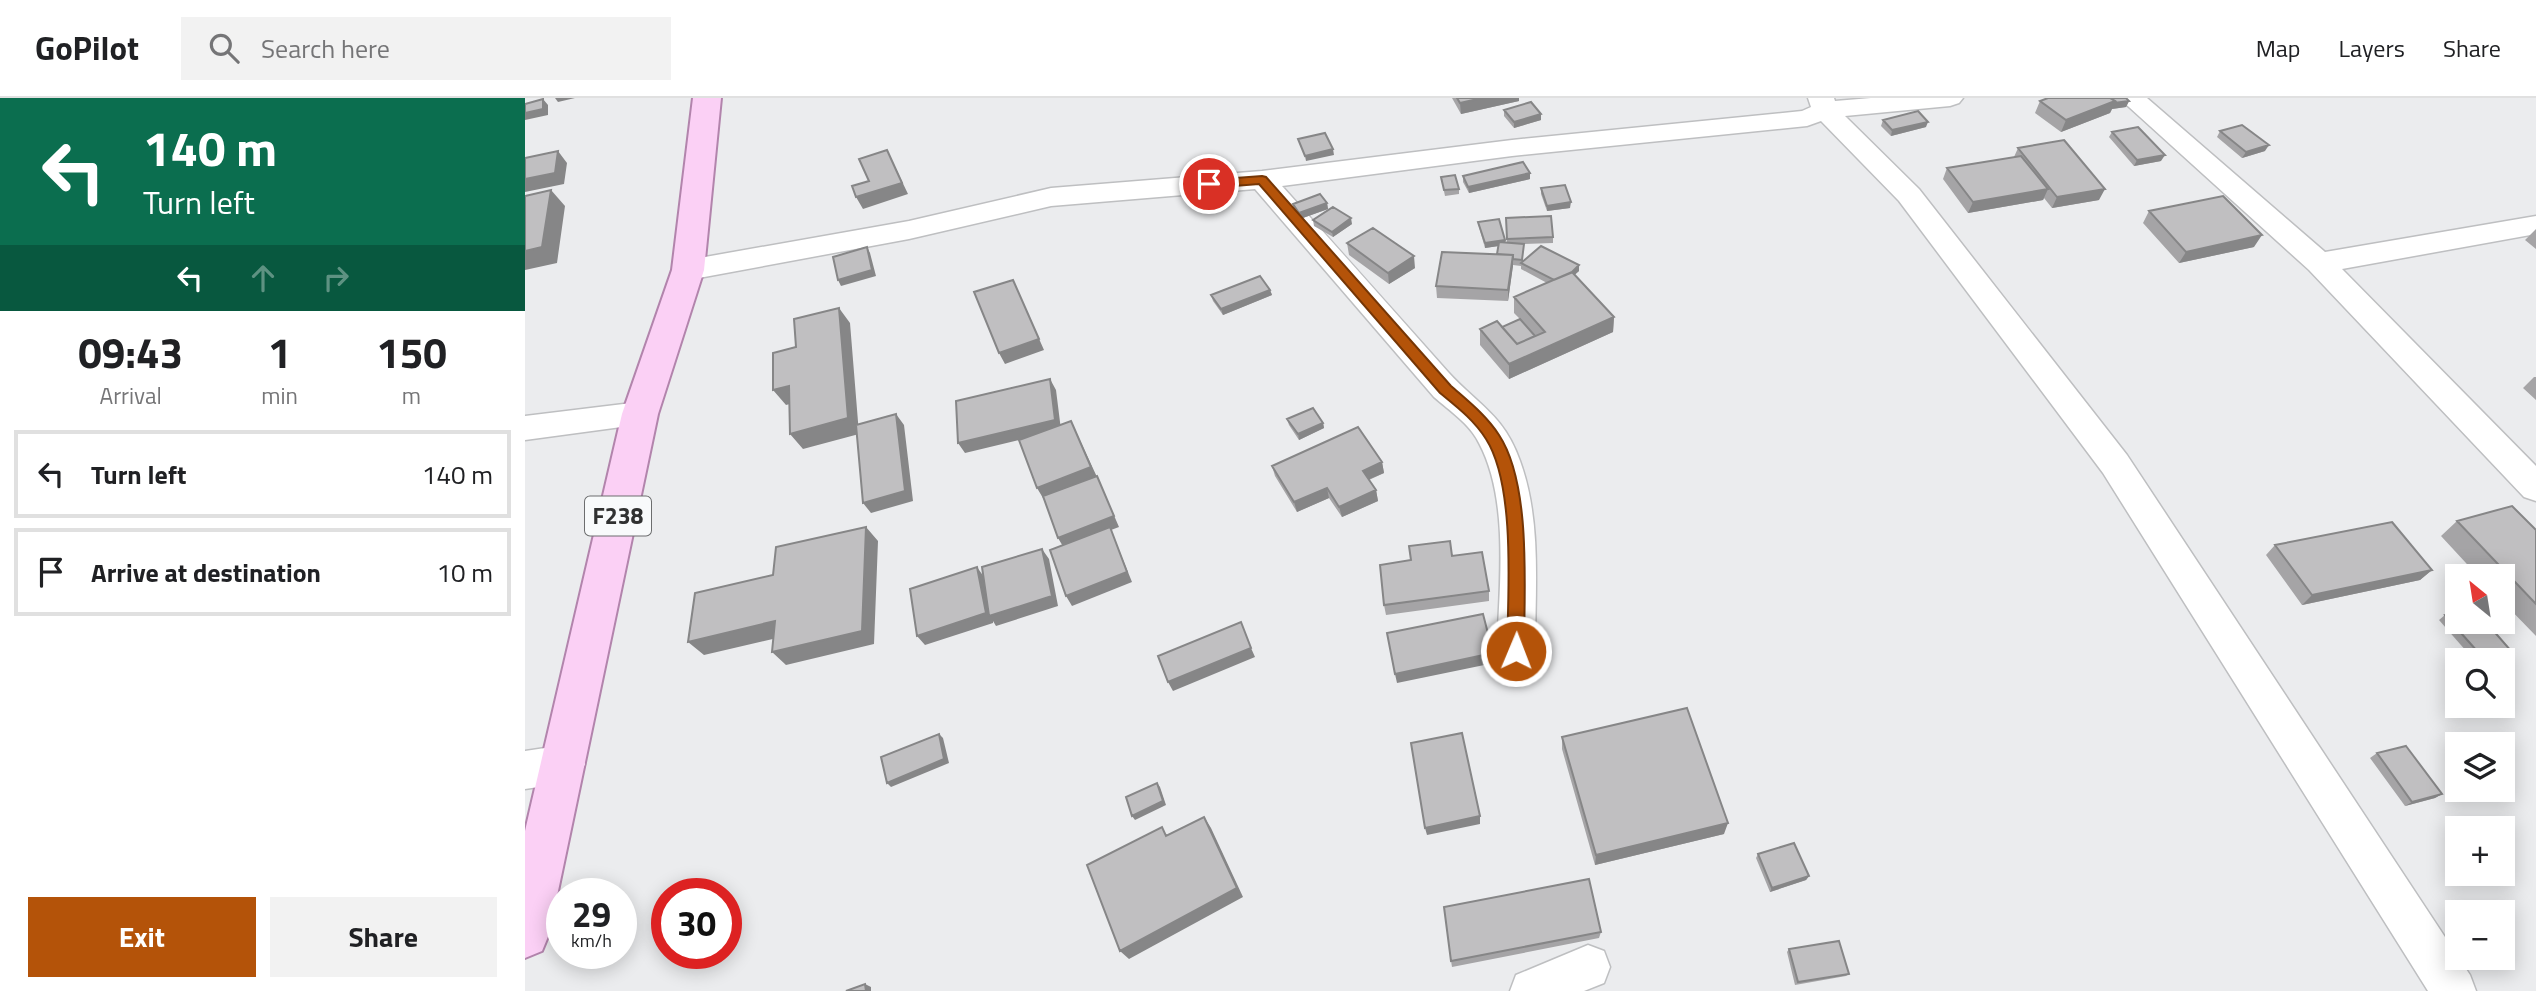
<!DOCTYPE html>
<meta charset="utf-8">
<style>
body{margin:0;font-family:"Titillium Web",sans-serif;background:#f2f2f2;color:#202124;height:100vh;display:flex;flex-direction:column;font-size:26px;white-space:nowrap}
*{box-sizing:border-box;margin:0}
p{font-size:23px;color:#757577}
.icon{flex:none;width:38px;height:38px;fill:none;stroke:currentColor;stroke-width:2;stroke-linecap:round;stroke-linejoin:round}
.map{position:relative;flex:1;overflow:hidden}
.panel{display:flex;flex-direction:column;background:#fff;width:525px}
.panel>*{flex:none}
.hud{background:#0b6e4f;color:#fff;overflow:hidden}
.needle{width:46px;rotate:330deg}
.tools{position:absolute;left:1920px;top:466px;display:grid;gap:14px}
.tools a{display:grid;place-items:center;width:70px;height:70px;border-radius:0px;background:#fff;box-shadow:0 4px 18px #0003;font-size:35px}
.speed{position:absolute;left:21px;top:780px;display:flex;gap:14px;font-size:35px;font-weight:700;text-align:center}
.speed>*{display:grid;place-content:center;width:91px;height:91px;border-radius:50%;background:#fff;box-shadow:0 4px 18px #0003;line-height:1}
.speed small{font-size:18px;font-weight:400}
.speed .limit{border:10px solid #d22;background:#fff;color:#111}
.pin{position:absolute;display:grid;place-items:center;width:60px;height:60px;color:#fff;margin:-30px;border:4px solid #fff;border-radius:50%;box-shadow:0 2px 7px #0007}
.me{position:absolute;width:77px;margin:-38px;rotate:1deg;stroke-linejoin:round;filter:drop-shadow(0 0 5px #0008)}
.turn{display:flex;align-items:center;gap:24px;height:147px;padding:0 28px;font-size:32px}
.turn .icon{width:91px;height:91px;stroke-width:2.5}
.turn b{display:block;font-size:49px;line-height:60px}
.lanes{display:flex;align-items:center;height:66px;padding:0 28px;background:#0003;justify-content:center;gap:35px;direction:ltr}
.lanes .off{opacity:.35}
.eta{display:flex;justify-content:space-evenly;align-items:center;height:119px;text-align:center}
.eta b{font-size:42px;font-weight:700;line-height:49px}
.primary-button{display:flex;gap:14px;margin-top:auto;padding:14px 28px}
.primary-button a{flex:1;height:80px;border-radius:0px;background:#b45309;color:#fff;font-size:28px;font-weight:700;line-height:80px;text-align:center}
.primary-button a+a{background:#f2f2f2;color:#202124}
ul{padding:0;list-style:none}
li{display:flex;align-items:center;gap:21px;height:88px;margin:0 14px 10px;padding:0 14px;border:4px solid #e0e0e0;border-radius:0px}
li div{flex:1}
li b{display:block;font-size:26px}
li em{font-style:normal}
header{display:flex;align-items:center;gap:42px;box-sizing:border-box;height:98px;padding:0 35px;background:#fff;border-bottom:2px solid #e0e0e0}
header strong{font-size:33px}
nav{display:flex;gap:38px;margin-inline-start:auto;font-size:24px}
.search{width:490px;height:63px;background:#f2f2f2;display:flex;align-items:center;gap:18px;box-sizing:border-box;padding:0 24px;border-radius:0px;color:#757577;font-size:26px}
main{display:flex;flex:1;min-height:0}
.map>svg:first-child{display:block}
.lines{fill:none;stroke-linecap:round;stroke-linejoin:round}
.street-casing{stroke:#bebfc1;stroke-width:3}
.primary-casing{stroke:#b284ac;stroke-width:4}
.street{fill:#fff;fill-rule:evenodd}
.primary{fill:#fbd0f5;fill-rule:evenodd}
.wall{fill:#a5a4a6}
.shaded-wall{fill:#868687}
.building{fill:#c0bfc1;stroke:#868687;stroke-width:2}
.route{fill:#b45309;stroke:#753606;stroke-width:2}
.labels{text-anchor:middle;stroke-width:5;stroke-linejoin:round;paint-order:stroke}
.shield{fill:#f8fafb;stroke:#6c6d6e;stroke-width:2}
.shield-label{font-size:23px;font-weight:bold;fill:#303131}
</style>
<header>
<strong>GoPilot</strong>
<div class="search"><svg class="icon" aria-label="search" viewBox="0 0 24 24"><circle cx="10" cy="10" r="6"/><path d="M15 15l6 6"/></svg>Search here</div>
<nav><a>Map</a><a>Layers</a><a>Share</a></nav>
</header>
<main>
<section class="panel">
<div class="hud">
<div class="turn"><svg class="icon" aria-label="left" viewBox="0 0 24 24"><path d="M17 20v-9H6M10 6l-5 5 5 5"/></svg><div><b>140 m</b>Turn left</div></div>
<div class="lanes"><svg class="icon" aria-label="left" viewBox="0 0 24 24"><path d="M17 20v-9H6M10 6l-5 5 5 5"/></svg><svg class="icon off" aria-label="ahead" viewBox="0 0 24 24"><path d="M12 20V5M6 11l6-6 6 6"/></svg><svg class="icon off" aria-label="right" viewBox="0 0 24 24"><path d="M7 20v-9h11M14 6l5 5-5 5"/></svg></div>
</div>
<div class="eta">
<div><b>09:43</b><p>Arrival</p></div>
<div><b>1</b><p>min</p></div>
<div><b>150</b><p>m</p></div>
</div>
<ul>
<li><svg class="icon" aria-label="left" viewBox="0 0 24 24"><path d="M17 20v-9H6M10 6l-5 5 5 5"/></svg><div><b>Turn left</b></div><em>140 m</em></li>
<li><svg class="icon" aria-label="arrive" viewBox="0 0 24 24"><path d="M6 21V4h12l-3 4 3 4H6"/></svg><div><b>Arrive at destination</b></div><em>10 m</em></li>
</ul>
<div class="primary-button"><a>Exit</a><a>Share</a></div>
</section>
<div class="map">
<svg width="2011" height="893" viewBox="0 0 2011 893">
<rect width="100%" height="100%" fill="#ebecee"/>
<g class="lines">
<g class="street-casing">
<path id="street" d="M1283,0H1309L1310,3L1346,0H1438L1434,5L1425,8L1320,18L1394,91L1602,357L1945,877L1951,893H1903L1578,375L1374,103L1296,23L1282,28L987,58L757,88C813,150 868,212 923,274C953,307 979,317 995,363C1017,423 1010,491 1010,553L1004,565L991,569L978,565L972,553C974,490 985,403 954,345C945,326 925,313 909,299L730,91L526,108L384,141L163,182L153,179L148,172L153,165L163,162L384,123L526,90L737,73L987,42L1277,13L1286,9Z
M1594,0H1622L1800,154L2011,118V136L1817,171L2011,368V403L1999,399L1784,172Z
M115,304L126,307L131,316L126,325L0,342V318Z
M40,647L54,653L60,666L54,679L40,685L0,691V653Z
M1063,847L1079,853L1085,869L1079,885L1059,893H985L991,877Z"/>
</g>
<g class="primary-casing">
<path id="primary" d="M168,0H196L179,172L133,316L24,836L17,853L0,860V733L97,316L147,172Z"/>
</g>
<use href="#street" class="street"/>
<use href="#primary" class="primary"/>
</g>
<path class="wall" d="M927,0H994V3L936,16Z
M1515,3H1604L1601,9L1587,11L1585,15L1536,34L1510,15Z
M979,12L1016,22L989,30L979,18Z
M1358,22L1401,29L1366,38L1356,28Z
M1695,33L1740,53L1717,60L1692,39Z
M1587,34L1636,63L1609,68L1584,39Z
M1493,50L1574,102L1527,110L1519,100L1518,102L1443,115L1418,81L1422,70L1489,59Z
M938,78L1005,81L944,95L938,84Z
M916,79L934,91V96L920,98Z
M1016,90L1045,110L1022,113L1016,96Z
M802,105L803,111L775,121L769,112L768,106Z
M1624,113L1729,149L1654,165L1618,125Z
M981,120L1028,139V145L999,146L997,164L1054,173L1049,177L1089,219L1088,234L984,281L955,247V231L977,229L995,221L989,215V199L1022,185L996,171V168L988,167L983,203L912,200L911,188L972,156L973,148L960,150L954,129L953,124L980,142L981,145H982Z
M788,122L827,126L808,139L789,128Z
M2011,131V151L2000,142Z
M822,145L890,170L864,186L824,157Z
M745,192L747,197L698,217L688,203L686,197Z
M2009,279H2011V302L1998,290Z
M762,321L798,325L799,330L774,342L764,327Z
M857,364L859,375L844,382L851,392L853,403L817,419L804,400L772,414L750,378L747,368Z
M1932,423L2011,432V538L1978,504V478H1953L1916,438Z
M1750,447L1907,472L1895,482L1777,507L1741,457Z
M927,458L964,493V503L861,517L859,507Z
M1920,517L1987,554L1980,559L1970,562H1949L1914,522Z
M1037,639L1199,736L1070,767L1037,651Z
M1852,655L1917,696L1910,700L1880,708L1845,660Z
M1233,756L1284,778L1281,782L1245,794L1231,760Z
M1076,834L1074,840L927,869L926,863Z
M1264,851L1324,876L1321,878L1270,887L1262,854Z"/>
<path class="shaded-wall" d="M30,0H50L33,4Z
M957,0H994V3L936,16L935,5Z
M18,1L23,7V17L0,22V15Z
M1590,3H1604L1601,9L1587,11L1585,15L1536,34L1541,22Z
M1016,16V22L989,30V24Z
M1403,24L1401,29L1366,38L1367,32Z
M1744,47L1740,53L1717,60L1721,54Z
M808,51L809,57L781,63L780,58Z
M362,52L383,96L338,111L331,99L377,85Z
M33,53L42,65L39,86L0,94V81Z
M1640,57L1636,63L1609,68L1612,62Z
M1005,75V81L944,95L943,89Z
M1523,91L1518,102L1443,115L1448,104Z
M1580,91L1574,102L1527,110L1532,99Z
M26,92L40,108L32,165L0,172V153Z
M1046,104L1045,110L1022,113V108Z
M802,105L803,111L775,121L774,115Z
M826,120L827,126L808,139L807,134Z
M1737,137L1729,149L1654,165L1661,154Z
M980,142L981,147L960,150V145Z
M342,149L345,155L351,178L316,188L313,182Z
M988,157V168L983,203V192Z
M889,158L890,170L864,186L863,175Z
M1054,167V173L1034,191V185Z
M488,182L519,252L480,266L474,255Z
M745,192L747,197L698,217L696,211Z
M314,210L325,225L334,336L278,351L265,336Z
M1089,219L1088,234L984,281V266Z
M525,281L531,292L536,332L440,355L433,345Z
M264,288L276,303L261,307L248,292Z
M371,316L379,327L388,403L346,415L338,405Z
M546,323L572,379L518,400L512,390Z
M798,325L799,330L774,342L773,336Z
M857,364L859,375L840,383L838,373Z
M572,378L594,429L586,432L607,484L547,508L541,498L539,450L533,440Z
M802,390L804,400L772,414L769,404Z
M851,392L853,403L817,419L814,409Z
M341,429L353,443L349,546L261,567L247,554Z
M517,451L524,461L533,508L471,528L468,523V525L400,547L392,538L452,469L459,479Z
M1907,472L1895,482L1777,507L1787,497Z
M250,523L265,537L179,557L163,544Z
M726,550L730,559L648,593L643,584Z
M1987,554L1980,559L1970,562H1960Z
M968,555L969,565L872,585L870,576Z
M414,636L418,640L424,665L366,689L362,685Z
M632,685L635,689L641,707L610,722L607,718Z
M1917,696L1910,700L1880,708L1887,704Z
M955,718V726L902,737L900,730Z
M679,719L686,730L718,799L604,861L595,853Z
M1203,725L1199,736L1070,767L1071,757Z
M1284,778L1281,782L1245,794L1247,790Z
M340,886L346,889V893H341Z"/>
<path class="building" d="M932,0H957L935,5Z
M1523,0H1585L1590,3L1541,22L1515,3Z
M1585,0H1601L1604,3L1589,5L1590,3Z
M18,1V11L0,15V6Z
M1006,4L1016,16L989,24L979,12Z
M1393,13L1403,24L1367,32L1358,22Z
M1717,27L1744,47L1721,54L1695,33Z
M1613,29L1640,57L1612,62L1587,34Z
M800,35L808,51L780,58L773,41Z
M1539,42L1580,91L1532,99L1493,50Z
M362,52L377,85L331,99L327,88L344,83L334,61Z
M33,53L30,75L0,81V60Z
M1496,58L1523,91L1448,104L1422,70Z
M998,64L1005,75L943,89L938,78Z
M930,77L934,91L919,92L916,79Z
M1040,87L1046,104L1022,108L1016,90Z
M26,92L17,149L0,153V98Z
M795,96L802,105L774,115L768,106Z
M1698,98L1737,137L1661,154L1624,113Z
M808,109L826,120L807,134L788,122Z
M1026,118L1028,139L982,141L981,120Z
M974,121L980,142L960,145L953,124Z
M848,130L889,158L863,175L822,145Z
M974,144L999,146L997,162L988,161V157L972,156Z
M1016,148L1054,167L1046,175L1029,182L996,165Z
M342,149L347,172L313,182L308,159Z
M917,154L988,157L983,192L911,188Z
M1047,174L1089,219L984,266L955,231L972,223L992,246L1020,234L989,199Z
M735,178L745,192L696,211L686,197Z
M488,182L514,241L474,255L449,194Z
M314,210L323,320L265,336L264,288L248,292V255L271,249L269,221Z
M995,221L1010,238L992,246L977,229Z
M525,281L530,322L433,345L431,303Z
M788,310L798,325L773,336L762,321Z
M371,316L380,393L338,405L331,327Z
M546,323L566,369L512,390L494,342Z
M833,329L857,364L838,373L851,392L814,409L802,390L769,404L747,368Z
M572,378L589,418L533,440L518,398Z
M1987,408L2011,432V506L1932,423Z
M1867,424L1907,472L1787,497L1750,447Z
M341,429L337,533L247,554L250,523L163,544L170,495L248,477L251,449Z
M585,429L602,474L541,498L525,452Z
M925,443L927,458L957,454L964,493L859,507L855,467L886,462L884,448Z
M517,451L527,498L464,518L457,469Z
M452,469L461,515L392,538L385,491Z
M1932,514V523H1960L1987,554L1960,562L1920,517Z
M958,516L968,555L870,576L862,535Z
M716,524L726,550L643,584L633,558Z
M1162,610L1203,725L1071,757L1037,639Z
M937,635L955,718L900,730L886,645Z
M414,636L419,661L362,685L356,659Z
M1881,648L1917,696L1887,704L1852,655Z
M632,685L638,703L607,718L601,699Z
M679,719L712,790L595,853L562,767L637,729L641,738Z
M1269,745L1284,778L1247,790L1233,756Z
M1064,781L1076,834L926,863L919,809Z
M1314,843L1324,876L1273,884L1264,851Z
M340,886L341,893H321Z"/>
<path class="route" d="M737,78L741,79L926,288C943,303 961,317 974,337C1007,387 999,494 999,553L997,558L991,560L985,558L982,553C983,497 991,388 961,341C949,322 932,309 915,295L734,86L684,90L678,86L684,82Z"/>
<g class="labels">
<rect class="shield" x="60" y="398.5" width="66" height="39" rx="5"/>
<g class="shield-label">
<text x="93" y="426">F238</text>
</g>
</g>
</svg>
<div class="tools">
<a><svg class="needle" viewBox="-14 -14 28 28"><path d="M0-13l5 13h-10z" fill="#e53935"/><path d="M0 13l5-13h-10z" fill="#757577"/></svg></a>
<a><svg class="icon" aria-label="search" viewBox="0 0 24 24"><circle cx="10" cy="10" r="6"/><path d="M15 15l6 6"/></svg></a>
<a><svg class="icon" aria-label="layers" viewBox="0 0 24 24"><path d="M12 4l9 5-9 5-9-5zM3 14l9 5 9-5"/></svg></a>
<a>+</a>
<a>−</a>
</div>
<div class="speed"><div>29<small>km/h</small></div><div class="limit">30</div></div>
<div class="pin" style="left:684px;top:86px;background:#d93025"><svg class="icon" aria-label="arrive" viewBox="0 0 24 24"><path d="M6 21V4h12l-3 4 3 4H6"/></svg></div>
<svg class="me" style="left:991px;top:553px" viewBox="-20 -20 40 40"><circle r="17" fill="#b45309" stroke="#fff" stroke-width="3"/><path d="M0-11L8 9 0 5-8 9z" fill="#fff"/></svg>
</div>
</main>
